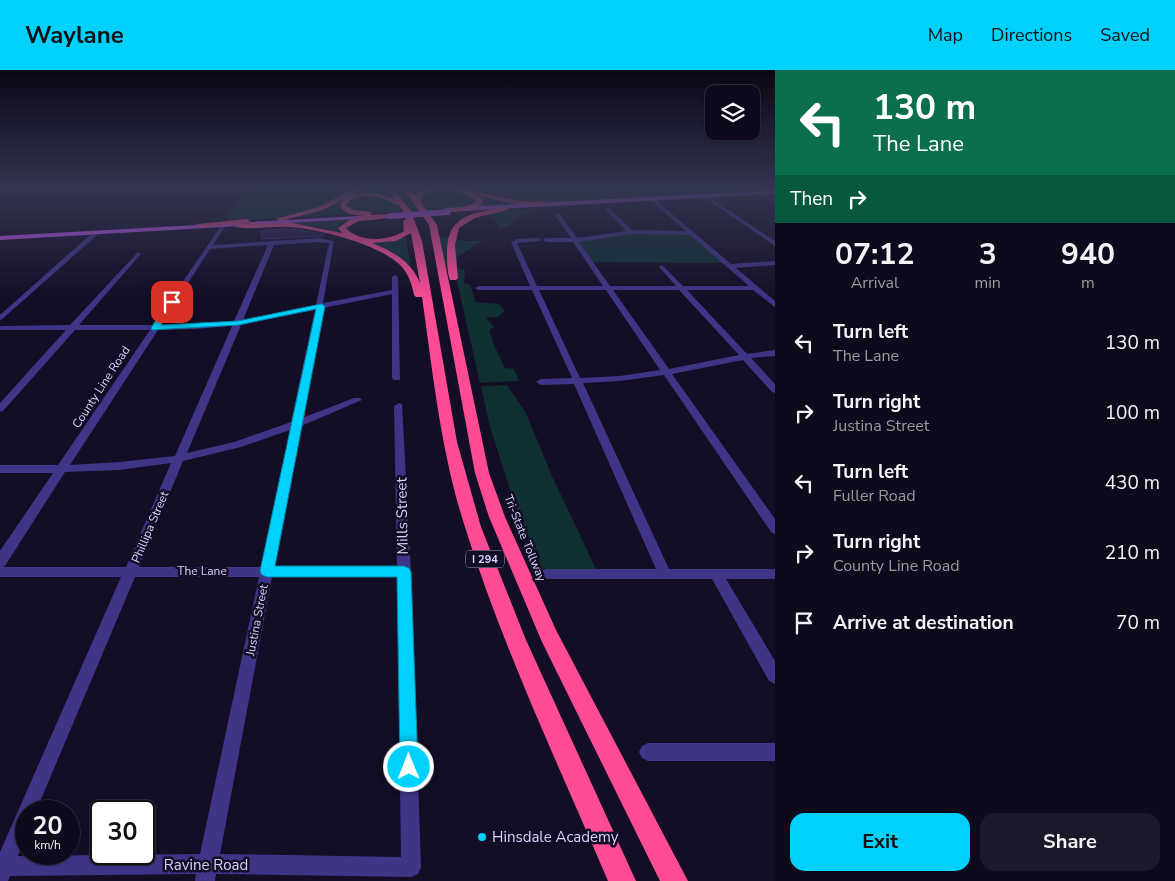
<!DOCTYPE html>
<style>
body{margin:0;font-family:"Nunito Sans",sans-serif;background:#1c1829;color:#f1f3f6;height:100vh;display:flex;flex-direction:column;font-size:19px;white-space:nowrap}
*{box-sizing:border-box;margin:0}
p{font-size:16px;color:#9b9aa3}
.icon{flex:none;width:28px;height:28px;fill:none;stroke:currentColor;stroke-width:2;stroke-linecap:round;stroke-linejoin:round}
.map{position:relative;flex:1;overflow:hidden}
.panel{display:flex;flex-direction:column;background:#0e0a1c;width:400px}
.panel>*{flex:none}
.banner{background:#0b6e4f;color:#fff;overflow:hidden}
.tools{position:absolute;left:705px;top:15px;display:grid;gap:10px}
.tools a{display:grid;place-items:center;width:55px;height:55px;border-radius:10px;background:#0e0a1c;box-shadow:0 1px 4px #0004,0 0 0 1px #2e2b3b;font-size:25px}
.speed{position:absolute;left:15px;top:730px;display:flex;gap:10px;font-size:25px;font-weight:700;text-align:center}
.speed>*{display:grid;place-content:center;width:65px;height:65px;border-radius:50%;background:#0e0a1c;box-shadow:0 1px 4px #0004,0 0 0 1px #2e2b3b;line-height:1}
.speed small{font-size:12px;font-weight:400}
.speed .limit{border:2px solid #111;border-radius:8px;background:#fff;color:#111}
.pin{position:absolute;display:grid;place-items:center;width:42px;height:42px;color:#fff;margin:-21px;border-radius:10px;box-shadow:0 2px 8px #0006}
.me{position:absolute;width:55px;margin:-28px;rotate:359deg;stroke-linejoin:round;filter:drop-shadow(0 0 4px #0008)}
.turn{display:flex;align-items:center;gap:18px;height:105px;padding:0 15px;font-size:22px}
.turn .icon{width:65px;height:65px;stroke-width:2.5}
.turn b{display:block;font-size:35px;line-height:42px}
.then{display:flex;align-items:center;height:48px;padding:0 15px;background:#0003;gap:10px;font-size:19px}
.eta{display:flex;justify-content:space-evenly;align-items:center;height:85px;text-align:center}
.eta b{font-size:30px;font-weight:700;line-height:35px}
.action{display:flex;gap:10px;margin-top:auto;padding:10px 15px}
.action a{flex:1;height:58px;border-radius:15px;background:#00d1fc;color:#111;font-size:20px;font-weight:700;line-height:58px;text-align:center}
.action a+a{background:#1c1829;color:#f1f3f6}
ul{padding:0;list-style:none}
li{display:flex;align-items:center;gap:15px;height:70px;padding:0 15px}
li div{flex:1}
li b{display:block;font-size:19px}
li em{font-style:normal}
header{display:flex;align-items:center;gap:30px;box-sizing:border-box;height:70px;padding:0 25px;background:#00d1fc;color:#111}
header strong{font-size:24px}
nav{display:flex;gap:28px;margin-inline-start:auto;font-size:18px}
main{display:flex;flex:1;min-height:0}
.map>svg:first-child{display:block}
.green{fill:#102f30}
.building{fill:#251848;stroke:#3d2875}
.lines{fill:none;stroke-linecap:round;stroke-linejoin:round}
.minor{fill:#3e3587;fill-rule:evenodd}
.major{fill:#cd58ff;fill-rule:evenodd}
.highway{fill:#ff4c95;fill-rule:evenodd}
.major-bridge{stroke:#cd58ff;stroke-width:6}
.route{fill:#00d1fc;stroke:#0088a4}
.poi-dot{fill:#00d1fc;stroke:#130d25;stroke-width:2}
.labels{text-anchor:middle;stroke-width:5;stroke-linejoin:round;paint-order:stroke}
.shield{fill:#130d25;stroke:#9e96be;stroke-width:1}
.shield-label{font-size:11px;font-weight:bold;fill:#dad1ff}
.street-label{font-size:12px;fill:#dad1ff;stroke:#130d25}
.near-street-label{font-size:15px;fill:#dad1ff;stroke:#130d25}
.near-poi-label{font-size:15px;fill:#dad1ff;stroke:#130d25;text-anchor:start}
</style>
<header>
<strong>Waylane</strong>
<nav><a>Map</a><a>Directions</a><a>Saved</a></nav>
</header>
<main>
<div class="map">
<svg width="775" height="811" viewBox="0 0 775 811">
<rect width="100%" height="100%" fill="#130d25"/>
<path class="green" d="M247,118H775V121L228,151L227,145L243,122L241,120Z
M549,137L525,145L501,160L494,149L475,143Z
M351,149L341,154L337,158L340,162H338L320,157L288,154Z
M632,163L689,164L723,193L593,192L579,172Z
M406,167L411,197L400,187L364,171L390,172Z
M443,167L467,171H482L448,193L445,200L438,168Z
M456,199L465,200L464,213L470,215L476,232L499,234L505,241L498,247L486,248L494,257L489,260L495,277L505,298L514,299L519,311L480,313L455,203Z
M507,315L526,343L552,406L596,499L543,500L518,444L490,357L481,316Z"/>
<path class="building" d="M290,159L316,163L324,164V166L262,169L261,162L264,160Z"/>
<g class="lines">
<path class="minor" d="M760,122L775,128V132L760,124Z
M706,125L775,171V176L704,127Z
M652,127L731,194L775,191V195L736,198L775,231V237L753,220H687L747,284L775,280V286L751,288L775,314V323L772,322L743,290L672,304L775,449V464L771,462L664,305L620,311L583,313L669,499H775V509H726L775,591V614L769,611L712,509H547L542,508L540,504L542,500L547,499H656L574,314L541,315L536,312L541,309L572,308L532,220H479L475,218L479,216H530L511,172L517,169L538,168L541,170L540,171L517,173L537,216H603L573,172H546L543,170L546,168H571L554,144L559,143L577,168L626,161L606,140L608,137L632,160L686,161L650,130ZM630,164L690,165L749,216H683L662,195L659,197L676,216H610L579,172ZM539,220H606L660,300L620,306L580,308ZM613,220H679L739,285L669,299Z
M223,153L226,155L213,175L319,168L334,171L323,233L392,220V207L395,205L398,207L400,310H394L392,308V224L323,238L302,348L354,328H360L362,330L301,356L274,497H397L394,336L399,333L402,334L411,502L421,797L418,804L411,807L216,804L215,811H195L196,804L10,806L8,811H0V782L121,507H0V481L53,403H0V395H58L150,260H75L3,341L0,342V333L66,260H0V256L70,255L138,182L141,184L140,185L79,255H153ZM319,172L329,173L316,235L243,250L274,175ZM268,175L234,251L195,255H161L210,179ZM315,240L291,352L234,372L187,383L241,255ZM232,256L175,386L119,392L70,395L158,260L195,259ZM290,360L261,497H139L183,391L241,377ZM171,393L126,497H2L5,496L65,402L119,400ZM135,507H259L200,784L18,786L26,766V741H36ZM272,507H397L401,787L220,784Z
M93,161L98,162L96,166L0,251V245L91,164Z
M648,673H775V691H648L642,688L639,682L642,676Z"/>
<path class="major" d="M775,120V124L446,142L443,140L446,138Z
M377,145L375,148L0,170V166Z"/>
<path class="highway" d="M355,118H362L353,124L370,122L394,128L387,118H393L411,141L422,171L457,372L481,457L526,570L636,811H608C559,696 502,576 465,457C441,383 433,304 422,227H416L414,225C412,214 408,202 399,194C377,174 320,159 290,157C271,156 253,160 235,157V154L198,158L194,156L198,154L247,149L251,151L244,153H292L342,163L338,158L349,150L364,146L349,144L341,138L340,134L344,129L323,140L280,151L276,149L319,137ZM362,126L378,127L400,136L406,148L403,152L404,161C389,171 359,173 346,158L359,151L390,148L394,146L390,144L371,145V142L354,140L346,136L350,130ZM411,163L420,213C411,191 394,182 372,173L396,171Z
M403,118H409L415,125C435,105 488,126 513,130C526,132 539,131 552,132L555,134L552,136L514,134L479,126L483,130L482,134L475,138L454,142L452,141V139L471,135L477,131C463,121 432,113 420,128L424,137L437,155L489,403L505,447L556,560L688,811H660L542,572L489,447L475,403L429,155Z
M505,137L509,139L507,140L475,148L459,158L455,175L458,208L456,210H450C447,202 447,191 447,182C447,144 474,143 505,137Z"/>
<path class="major-bridge" d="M390,146L448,142"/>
</g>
<linearGradient id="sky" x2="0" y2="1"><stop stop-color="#0a0714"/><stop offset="0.51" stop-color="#333551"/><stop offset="1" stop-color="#333551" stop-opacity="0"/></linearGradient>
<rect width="775" height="231" fill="url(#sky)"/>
<path class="route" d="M169,230L176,232L161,255L238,251L321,234L325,236L275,496H404L409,498L411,502L418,697L415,704L409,706L402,704L400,697L397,507H267L262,505L260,501L316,239L238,255L152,260L151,258Z"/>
<circle class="poi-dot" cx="482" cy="767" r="5"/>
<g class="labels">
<rect class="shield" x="466" y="480.5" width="38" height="17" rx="4"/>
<g class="shield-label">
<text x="485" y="493">I 294</text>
</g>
<g class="street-label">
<text transform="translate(101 317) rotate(-57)" y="4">County Line Road</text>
<text transform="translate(150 457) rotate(-67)" y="4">Phillipa Street</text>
<text transform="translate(525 468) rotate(68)" y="4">Tri-State Tollway</text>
<text x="202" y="505">The Lane</text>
<text transform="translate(257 550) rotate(-79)" y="4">Justina Street</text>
</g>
<g class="near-street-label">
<text transform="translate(402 446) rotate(-91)" y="5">Mills Street</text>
<text x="206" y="800">Ravine Road</text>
</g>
<g class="near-poi-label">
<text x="492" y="772">Hinsdale Academy</text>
</g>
</g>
</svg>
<div class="tools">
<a><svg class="icon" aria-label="layers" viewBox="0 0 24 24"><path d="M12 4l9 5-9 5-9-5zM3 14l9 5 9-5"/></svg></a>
</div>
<div class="speed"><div>20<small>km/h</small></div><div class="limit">30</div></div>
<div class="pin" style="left:172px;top:232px;background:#d93025"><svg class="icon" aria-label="arrive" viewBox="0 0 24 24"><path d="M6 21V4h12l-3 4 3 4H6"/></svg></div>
<svg class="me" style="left:409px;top:697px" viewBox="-20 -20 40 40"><circle r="17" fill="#00d1fc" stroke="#fff" stroke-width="3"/><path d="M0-11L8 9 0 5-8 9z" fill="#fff"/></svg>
</div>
<section class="panel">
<div class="banner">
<div class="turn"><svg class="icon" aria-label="left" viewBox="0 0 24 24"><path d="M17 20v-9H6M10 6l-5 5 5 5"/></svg><div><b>130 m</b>The Lane</div></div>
<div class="then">Then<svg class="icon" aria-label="right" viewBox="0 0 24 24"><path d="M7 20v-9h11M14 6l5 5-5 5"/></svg></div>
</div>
<div class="eta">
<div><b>07:12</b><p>Arrival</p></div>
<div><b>3</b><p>min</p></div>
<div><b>940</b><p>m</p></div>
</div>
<ul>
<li><svg class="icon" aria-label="left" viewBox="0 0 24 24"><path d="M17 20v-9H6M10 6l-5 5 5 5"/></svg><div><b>Turn left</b><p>The Lane</p></div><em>130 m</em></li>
<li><svg class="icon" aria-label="right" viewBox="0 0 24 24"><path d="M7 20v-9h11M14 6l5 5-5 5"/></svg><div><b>Turn right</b><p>Justina Street</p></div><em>100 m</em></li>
<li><svg class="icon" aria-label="left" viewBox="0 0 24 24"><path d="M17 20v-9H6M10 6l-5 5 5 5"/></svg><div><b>Turn left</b><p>Fuller Road</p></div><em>430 m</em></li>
<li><svg class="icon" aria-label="right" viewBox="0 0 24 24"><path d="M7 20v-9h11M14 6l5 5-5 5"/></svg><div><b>Turn right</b><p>County Line Road</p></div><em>210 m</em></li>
<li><svg class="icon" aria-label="arrive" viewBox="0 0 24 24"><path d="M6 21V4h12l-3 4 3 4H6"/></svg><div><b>Arrive at destination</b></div><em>70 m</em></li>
</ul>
<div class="action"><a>Exit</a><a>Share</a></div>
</section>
</main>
